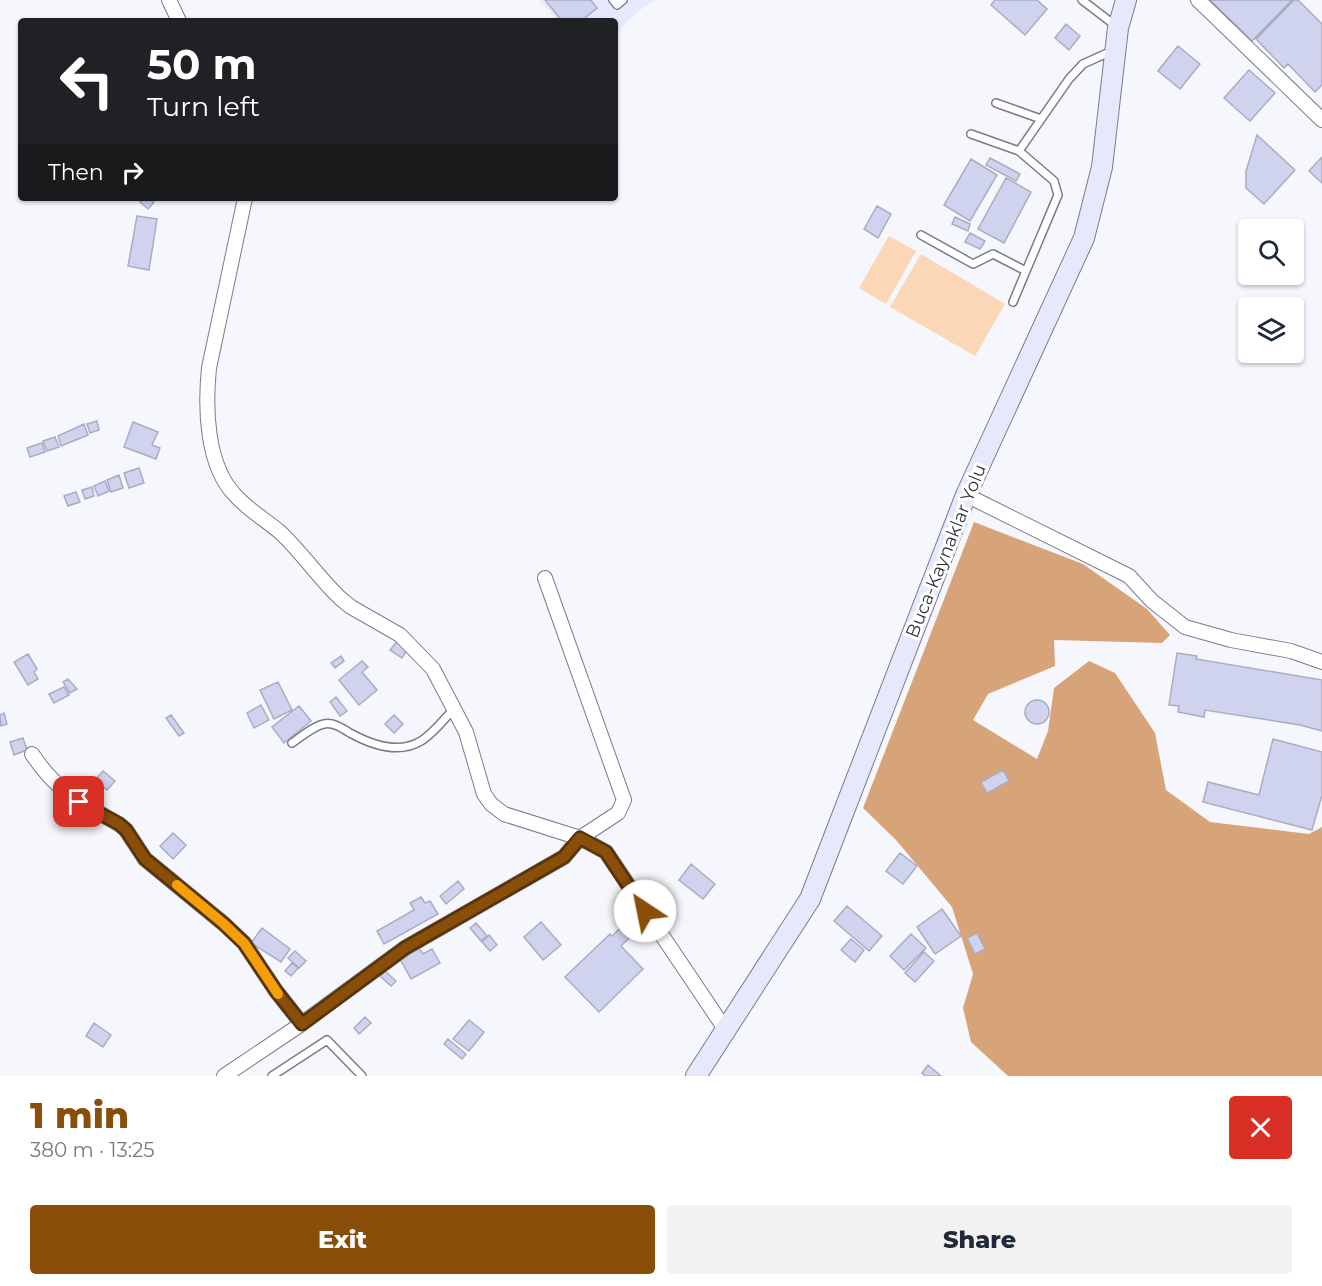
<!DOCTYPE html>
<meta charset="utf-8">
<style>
body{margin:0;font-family:Montserrat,sans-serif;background:#f2f2f3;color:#1f2937;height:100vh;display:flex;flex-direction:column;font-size:22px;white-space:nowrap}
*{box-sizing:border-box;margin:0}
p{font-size:20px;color:#747a83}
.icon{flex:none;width:33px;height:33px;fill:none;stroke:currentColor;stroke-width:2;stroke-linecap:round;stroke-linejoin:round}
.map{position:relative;height:1076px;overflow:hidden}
.panel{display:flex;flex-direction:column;background:#fff;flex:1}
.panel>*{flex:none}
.guide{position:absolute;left:18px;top:18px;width:600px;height:183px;border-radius:6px;box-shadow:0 2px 4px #0004;background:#202124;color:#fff;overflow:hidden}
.buttons{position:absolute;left:1238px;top:219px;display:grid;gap:12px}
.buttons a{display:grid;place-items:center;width:66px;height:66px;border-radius:6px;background:#fff;box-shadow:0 2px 4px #0004;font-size:30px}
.pin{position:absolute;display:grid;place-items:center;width:51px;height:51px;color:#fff;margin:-26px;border-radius:12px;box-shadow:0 3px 9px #0006}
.me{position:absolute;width:66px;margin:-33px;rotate:326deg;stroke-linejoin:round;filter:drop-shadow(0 0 4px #0008)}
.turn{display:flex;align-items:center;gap:21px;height:126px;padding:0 30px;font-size:27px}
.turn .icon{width:78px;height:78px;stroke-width:2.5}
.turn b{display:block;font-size:42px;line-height:51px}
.then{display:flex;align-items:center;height:57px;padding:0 30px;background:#0003;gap:12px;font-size:22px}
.round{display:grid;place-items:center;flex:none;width:63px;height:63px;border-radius:6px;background:#f2f2f3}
.overview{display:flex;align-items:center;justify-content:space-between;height:102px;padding:0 30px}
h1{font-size:36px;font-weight:800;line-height:45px;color:#894e0a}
.action{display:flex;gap:12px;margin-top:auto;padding:12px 30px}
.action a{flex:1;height:69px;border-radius:6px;background:#894e0a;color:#fff;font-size:24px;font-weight:800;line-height:69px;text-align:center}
.action a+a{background:#f2f2f3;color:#1f2937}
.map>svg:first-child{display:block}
.built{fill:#e7eaff}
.green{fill:#fbd6b7}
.forest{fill:#d7a47a}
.building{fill:#d0d3ed;stroke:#a9acc5;stroke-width:1.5}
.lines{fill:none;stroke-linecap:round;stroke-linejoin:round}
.lane-casing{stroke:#787b92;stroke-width:10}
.street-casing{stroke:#787b92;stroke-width:16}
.secondary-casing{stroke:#787b92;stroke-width:22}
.lane{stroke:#fff;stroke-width:7}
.street{stroke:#fff;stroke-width:14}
.secondary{stroke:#e6e8fb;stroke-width:20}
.route-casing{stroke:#593306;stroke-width:15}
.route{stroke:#894e0a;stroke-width:10}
.slow{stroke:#f59e0b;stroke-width:10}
.labels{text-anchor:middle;stroke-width:6;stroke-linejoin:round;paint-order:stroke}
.street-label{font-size:18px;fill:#31333d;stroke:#fff}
</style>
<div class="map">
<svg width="1322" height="1076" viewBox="0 0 1322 1076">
<rect width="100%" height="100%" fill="#f6f7fc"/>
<path class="built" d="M539,0H655L640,10L615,33V21H558Z"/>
<path class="green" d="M889,236L916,251L886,304L859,288Z
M921,254L1005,304L975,356L890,307Z"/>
<path class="forest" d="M974,522L1083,564L1147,609L1170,635L1162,643L1054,640L1055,666L988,694L973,720L1037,759L1048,731L1054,688L1089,661L1115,673L1155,733L1166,790L1210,822L1309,834L1322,827V1076H1008L971,1042L963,1008L973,974L952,907L896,840L863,808Z"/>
<path class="building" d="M545,0H591L597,8L581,21H562Z
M995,0H1037L1047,9L1025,35L991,5Z
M1210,0H1292L1252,41Z
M1294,0H1298L1322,24V85L1315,92L1288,64L1284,68L1256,39Z
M1066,24L1080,36L1069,50L1055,38Z
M1178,46L1200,64L1180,89L1158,71Z
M1249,70L1275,93L1250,121L1224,98Z
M1257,135L1295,170L1264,204L1246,188V171Z
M1322,157V183L1309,171Z
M990,158L1020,174L1016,181L986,165Z
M971,159L997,175L970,221L944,205Z
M1006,178L1031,192L1004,243L978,229Z
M143,198H149L154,202L148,209L140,202Z
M877,206L891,214L878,238L864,229Z
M137,216L157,219L149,270L128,266Z
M955,217L970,224L968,231L952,224Z
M970,233L985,241L980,249L965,242Z
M97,421L99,430L90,433L87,424Z
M133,422L158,432L152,445L160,448L156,459L124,447Z
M84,424L88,435L61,446L58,436Z
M55,437L59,447L47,451L43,441Z
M42,443L45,452L30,457L27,448Z
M139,468L144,483L129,488L124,473Z
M119,475L123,488L111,492L107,480Z
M105,481L109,491L98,496L94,486Z
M92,487L94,496L85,499L82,490Z
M76,492L80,502L68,506L64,496Z
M398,640L409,647L402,658L390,650Z
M1177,653L1197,656L1196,659L1322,680V731L1300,725L1205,710L1204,717L1178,712L1179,706L1169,705Z
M28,654L37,669L34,672L38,679L28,685L14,662Z
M341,656L344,661L335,668L331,663Z
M362,661L368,667L362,672L377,690L359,705L339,680Z
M68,679L77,689L70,693L63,682Z
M278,682L292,710L274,719L260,690Z
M64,687L69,695L54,703L49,694Z
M336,697L347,711L340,716L330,702Z
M1025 712a12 12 0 1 1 24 0a12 12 0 1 1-24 0Z
M261,705L269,720L254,728L247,713Z
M299,706L311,721L284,743L272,727Z
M4,713L7,724L1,726L0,715Z
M171,715L184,733L179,736L166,718Z
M394,715L403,724L394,733L385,724Z
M23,738L27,750L14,755L10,742Z
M1273,739L1322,752V795L1312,830L1203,802L1208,782L1259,795Z
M1003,770L1009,781L987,793L981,782Z
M103,771L115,781L107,790L95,780Z
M173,833L186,845L173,859L160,846Z
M900,853L917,866L903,884L886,871Z
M691,864L715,884L703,899L679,880Z
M458,881L464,889L446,904L440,896Z
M421,897L425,903L430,901L438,914L384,944L377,931L414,910L410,903Z
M847,906L882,936L869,951L834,921Z
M942,909L961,936L935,954L917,927Z
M637,912L646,922L621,946L643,969L599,1012L565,977L610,934L612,936Z
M541,922L561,945L543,960L524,937Z
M476,923L487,936L481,941L470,928Z
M262,928L290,949L281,962L251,943Z
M977,933L985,949L975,954L967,938Z
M911,934L926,948L904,970L890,956Z
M489,935L497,945L490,951L482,942Z
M851,939L864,950L855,962L841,950Z
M418,947L423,954L432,949L440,963L411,979L399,957Z
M295,951L306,961L299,968L288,958Z
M924,952L934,961L915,982L905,973Z
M292,963L298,968L291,976L285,971Z
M385,971L396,981L391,986L380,976Z
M365,1017L371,1023L359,1034L354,1028Z
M469,1020L484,1032L469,1051L453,1039Z
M94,1023L111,1035L103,1047L86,1036Z
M448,1039L466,1054L462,1059L444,1044Z
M928,1065L941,1076H925L922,1073Z"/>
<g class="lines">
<g class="lane-casing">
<path id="lane" d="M613,0L617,5L623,0
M1082,0L1116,26
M996,103L1041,119
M971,134L1019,151
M921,235L973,264L993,254L1026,271
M1013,302L1058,195L1054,181L1019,151L1069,79L1083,64L1114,50
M292,743C301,737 313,726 324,724C333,722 342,728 350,733C370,744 398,755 421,741C433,734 444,719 454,709
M272,1076L327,1040L362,1076"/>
</g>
<g class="street-casing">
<path id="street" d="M169,0L179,21
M1198,0L1322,120
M245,198L209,368C205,407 206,465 235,495C248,510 266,520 281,533C302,553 319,578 340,598L351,607L400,635L433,669L466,732L484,794L491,804L504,814L580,838L618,813L624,800L545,578
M966,495L1129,576L1152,601L1185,627L1231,640L1291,651L1322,662
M32,754C58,793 80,802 119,824L126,830L145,859L224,924L244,943L276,991L302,1024
M224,1076L300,1025L405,948L564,857L580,838L606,852L725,1029"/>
</g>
<g class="secondary-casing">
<path id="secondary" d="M696,1076L810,899L966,495L1084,238L1102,167L1118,28L1126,0"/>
</g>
<use href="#lane" class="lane"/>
<use href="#street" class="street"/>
<use href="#secondary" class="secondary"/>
</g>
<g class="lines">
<g class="route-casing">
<path id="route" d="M79,802L119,824L126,830L145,859L224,924L244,943L276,991L302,1024L405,948L564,857L580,838L606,852L645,911"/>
</g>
<use href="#route" class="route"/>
<path class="slow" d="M177,885L224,924L244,943L278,994"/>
</g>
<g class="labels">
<g class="street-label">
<text transform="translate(946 551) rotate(-68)" y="6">Buca-Kaynaklar Yolu</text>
</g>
</g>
</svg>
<div class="buttons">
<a><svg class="icon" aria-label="search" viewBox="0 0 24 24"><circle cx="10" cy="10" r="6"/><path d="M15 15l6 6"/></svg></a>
<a><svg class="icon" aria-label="layers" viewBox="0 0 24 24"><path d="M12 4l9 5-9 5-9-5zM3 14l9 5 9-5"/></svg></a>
</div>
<div class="pin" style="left:79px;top:802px;background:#d93025"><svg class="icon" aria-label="arrive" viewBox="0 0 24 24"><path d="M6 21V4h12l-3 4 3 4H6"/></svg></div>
<svg class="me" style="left:645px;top:911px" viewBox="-20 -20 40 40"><circle r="19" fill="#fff"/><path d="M0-13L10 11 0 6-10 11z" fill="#894e0a"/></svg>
<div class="guide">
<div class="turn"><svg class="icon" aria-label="left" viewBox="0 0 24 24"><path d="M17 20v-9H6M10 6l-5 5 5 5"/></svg><div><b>50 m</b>Turn left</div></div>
<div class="then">Then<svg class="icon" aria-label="right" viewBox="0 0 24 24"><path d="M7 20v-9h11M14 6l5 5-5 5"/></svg></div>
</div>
</div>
<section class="panel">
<div class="overview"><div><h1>1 min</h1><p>380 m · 13:25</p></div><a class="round" style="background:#d93025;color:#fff"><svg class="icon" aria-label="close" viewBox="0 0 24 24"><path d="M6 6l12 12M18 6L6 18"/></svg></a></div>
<div class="action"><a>Exit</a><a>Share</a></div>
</section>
